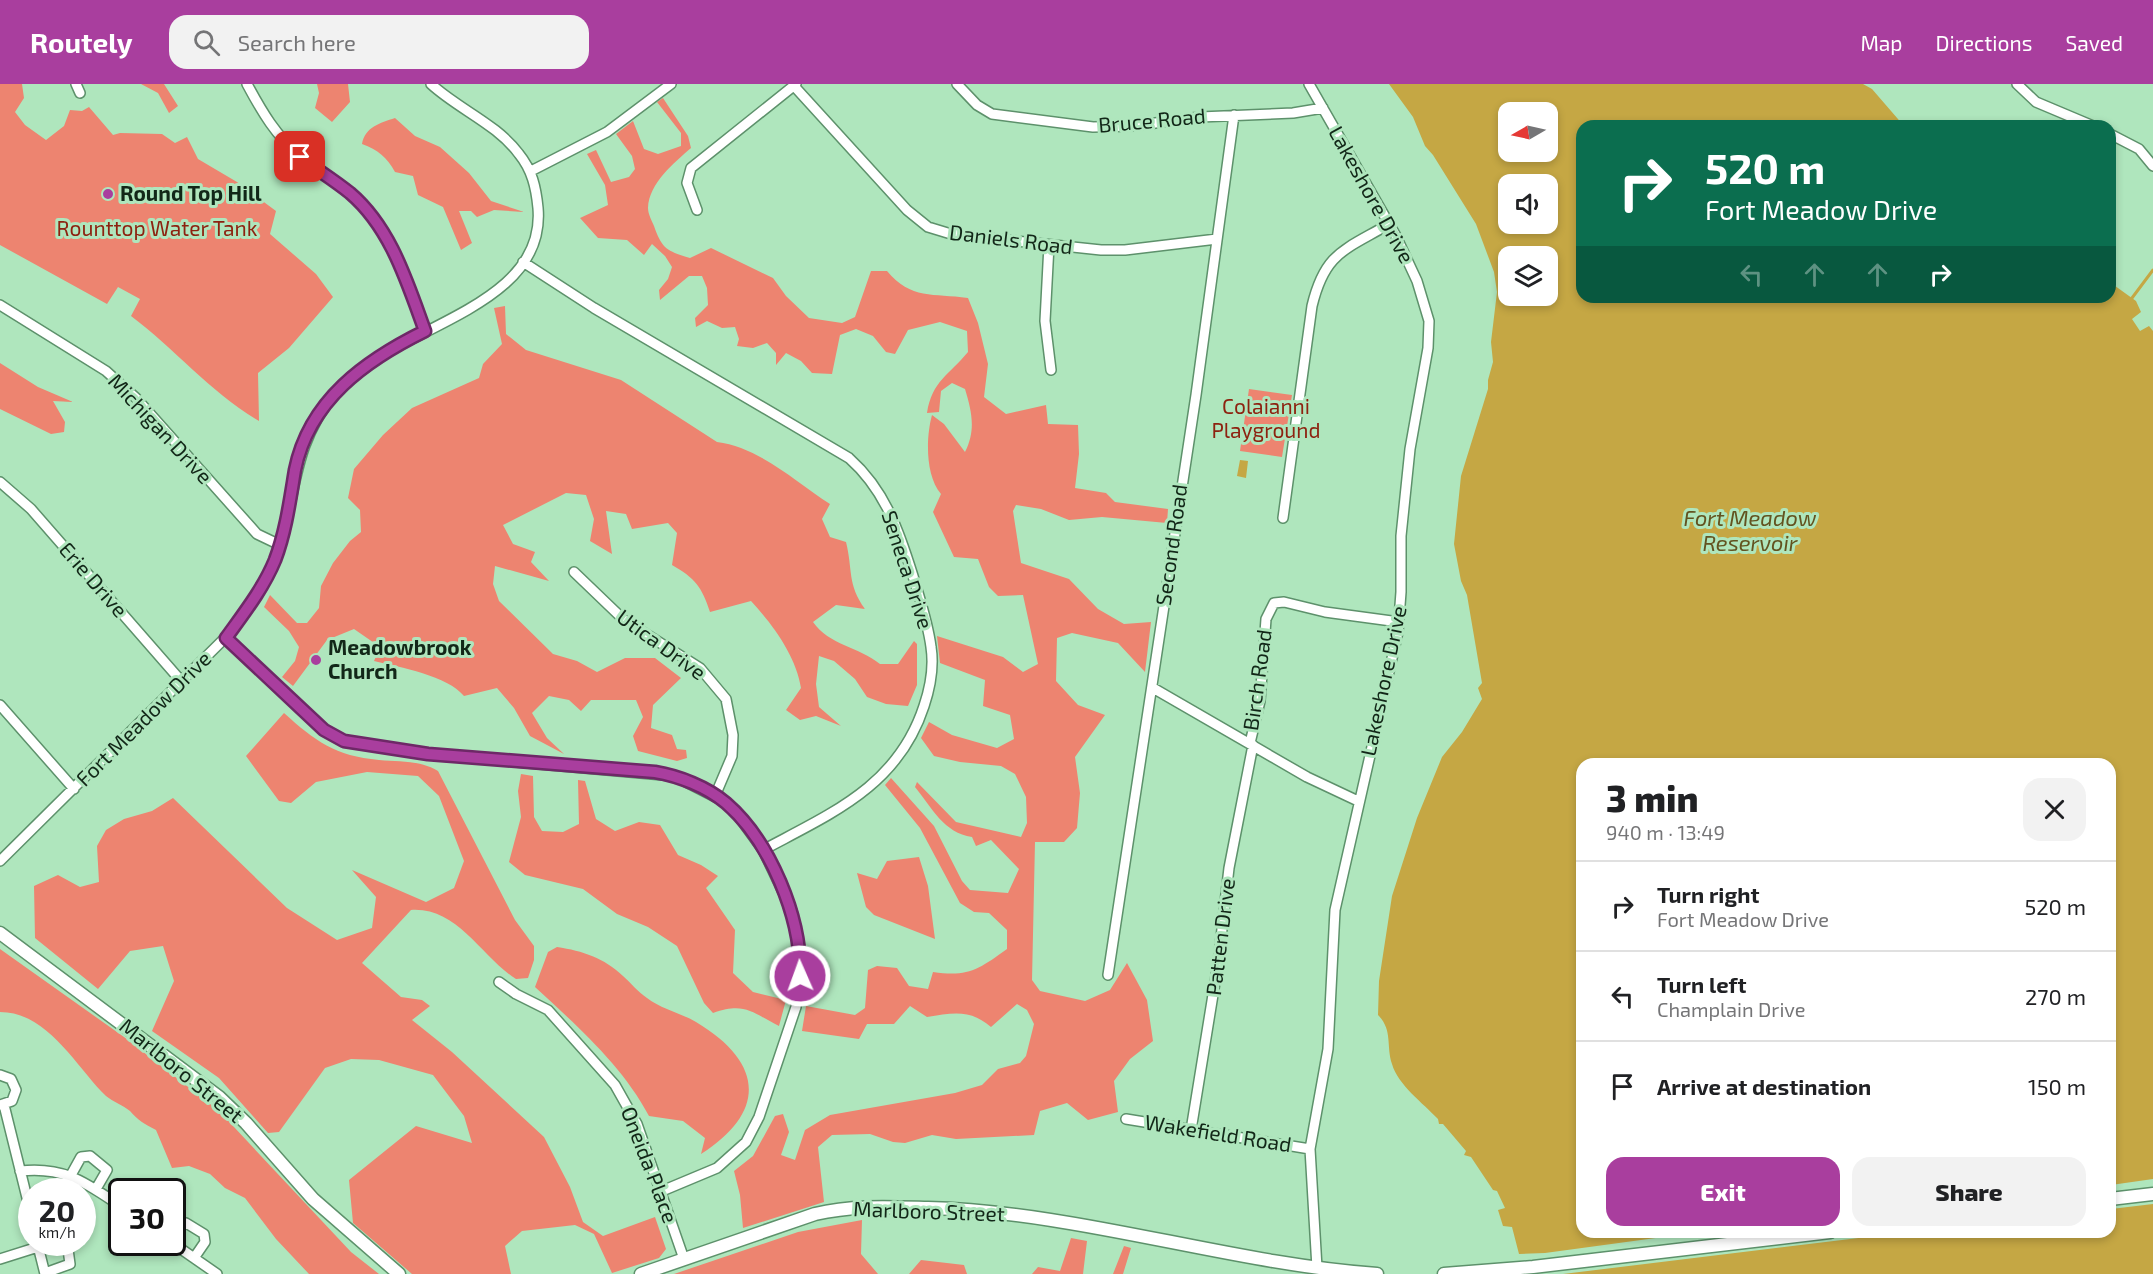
<!DOCTYPE html>
<meta charset="utf-8">
<style>
body{margin:0;font-family:"Exo 2",sans-serif;background:#f2f2f2;color:#202124;height:100vh;display:flex;flex-direction:column;font-size:22px;white-space:nowrap}
*{box-sizing:border-box;margin:0}
p{font-size:20px;color:#757577}
.icon{flex:none;width:33px;height:33px;fill:none;stroke:currentColor;stroke-width:2;stroke-linecap:round;stroke-linejoin:round}
.map{position:relative;flex:1;overflow:hidden}
.drawer{position:absolute;left:1576px;top:674px;width:540px;height:480px;display:flex;flex-direction:column;background:#fff;border-radius:18px;box-shadow:0 3px 9px #0003}
.drawer>*{flex:none}
.top-card{position:absolute;left:1576px;top:36px;width:540px;height:183px;border-radius:18px;box-shadow:0 3px 9px #0003;background:#0b6e4f;color:#fff;overflow:hidden}
.needle{width:39px;rotate:261deg}
.fabs{position:absolute;left:1498px;top:18px;display:grid;gap:12px}
.fabs a{display:grid;place-items:center;width:60px;height:60px;border-radius:12px;background:#fff;box-shadow:0 3px 9px #0003;font-size:30px}
.speed{position:absolute;left:18px;top:1094px;display:flex;gap:12px;font-size:30px;font-weight:700;text-align:center}
.speed>*{display:grid;place-content:center;width:78px;height:78px;border-radius:50%;background:#fff;box-shadow:0 3px 9px #0003;line-height:1}
.speed small{font-size:15px;font-weight:400}
.speed .limit{border:3px solid #111;border-radius:9px;background:#fff;color:#111}
.pin{position:absolute;display:grid;place-items:center;width:51px;height:51px;color:#fff;margin:-26px;border-radius:12px;box-shadow:0 3px 9px #0006}
.me{position:absolute;width:66px;margin:-33px;rotate:358deg;stroke-linejoin:round;filter:drop-shadow(0 0 4px #0008)}
.turn{display:flex;align-items:center;gap:21px;height:126px;padding:0 30px;font-size:27px}
.turn .icon{width:78px;height:78px;stroke-width:2.5}
.turn b{display:block;font-size:42px;line-height:51px}
.lanes{display:flex;align-items:center;height:57px;padding:0 30px;background:#0003;justify-content:center;gap:30px;direction:ltr}
.lanes .off{opacity:.35}
.round{display:grid;place-items:center;flex:none;width:63px;height:63px;border-radius:18px;background:#f2f2f2}
.summary{display:flex;align-items:center;justify-content:space-between;height:102px;padding:0 30px}
h1{font-size:36px;font-weight:800;line-height:45px}
.action{display:flex;gap:12px;margin-top:auto;padding:12px 30px}
.action a{flex:1;height:69px;border-radius:18px;background:#a93e9e;color:#fff;font-size:24px;font-weight:800;line-height:69px;text-align:center}
.action a+a{background:#f2f2f2;color:#202124}
ul{padding:0;list-style:none}
li{display:flex;align-items:center;gap:18px;height:90px;padding:0 30px;border-top:2px solid #e0e0e0}
li div{flex:1}
li b{display:block;font-size:22px}
li em{font-style:normal}
header{display:flex;align-items:center;gap:36px;box-sizing:border-box;height:84px;padding:0 30px;background:#a93e9e;color:#fff}
header strong{font-size:28px}
nav{display:flex;gap:33px;margin-inline-start:auto;font-size:21px}
.search{width:420px;height:54px;background:#f2f2f2;display:flex;align-items:center;gap:15px;box-sizing:border-box;padding:0 21px;border-radius:18px;color:#757577;font-size:22px}
.map>svg:first-child{display:block}
.green{fill:#ed8470}
.water{fill:#c5a744;fill-rule:evenodd}
.lines{fill:none;stroke-linecap:round;stroke-linejoin:round}
.stream{stroke:#c5a744;stroke-width:3}
.minor-casing{stroke:#5d916b;stroke-width:12}
.tertiary-casing{stroke:#5d916b;stroke-width:15}
.minor{stroke:#fff;stroke-width:9}
.tertiary{stroke:#fff;stroke-width:12}
.route-casing{stroke:#6e2867;stroke-width:15}
.route{stroke:#a93e9e;stroke-width:10}
.poi-dot{fill:#a93e9e;stroke:#afe6bd;stroke-width:2}
.labels{text-anchor:middle;stroke-width:6;stroke-linejoin:round;paint-order:stroke}
.street-label{font-size:21px;fill:#122718;stroke:#afe6bd}
.poi-label{font-size:21px;font-weight:bold;fill:#122718;stroke:#afe6bd;text-anchor:start}
.park-label{font-size:21px;fill:#8d2210;stroke:#afe6bd}
.water-label{font-size:22px;font-style:italic;fill:#635320;stroke:#afe6bd}
</style>
<header>
<strong>Routely</strong>
<div class="search"><svg class="icon" aria-label="search" viewBox="0 0 24 24"><circle cx="10" cy="10" r="6"/><path d="M15 15l6 6"/></svg>Search here</div>
<nav><a>Map</a><a>Directions</a><a>Saved</a></nav>
</header>
<div class="map">
<svg width="2153" height="1190" viewBox="0 0 2153 1190">
<rect width="100%" height="100%" fill="#afe6bd"/>
<path class="green" d="M0,0H22L24,14L15,28L25,41L46,56L64,42L70,26L82,27L89,23L113,51L120,49L162,50L175,59L187,53L198,75L237,98L276,127L270,150L316,190L333,213L289,264L258,289L259,337C211,309 175,265 131,232L140,215L118,203L107,220L0,161Z
M141,0H164L178,22L169,29L158,9Z
M317,0H348L350,18L332,38L315,24L319,9Z
M663,14L688,52L691,64C674,79 649,99 648,124C648,130 652,137 654,142C662,165 667,167 690,174L711,164L773,194L786,212L809,234L842,239L855,233L871,187H887C911,216 933,209 968,214L978,239L988,280L984,313L1006,330L1046,321L1048,340L1078,341L1079,370L1075,404L1106,409L1115,418L1168,425L1167,439L1102,433L1069,436L1041,425L1016,421L1013,427L1021,479L1069,495L1098,525L1124,540L1151,538L1145,588L1118,559L1072,549L1057,554L1056,597L1078,621L1105,631L1075,673L1080,709L1077,744L1064,758H1035L1032,896L1040,907L1085,917L1110,906L1127,879L1147,916L1153,957L1130,975L1114,997L1118,1028L1088,1036L1067,1019L1040,1027L1034,1051L956,1055L932,1051L905,1059L893,1058L870,1050L832,1051L818,1063L824,1118L743,1144L740,1111L734,1087L753,1072L775,1032L783,1030L789,1048L781,1071L795,1076L805,1046L830,1031L955,1009L982,1001L998,985L1020,979L1026,972L1034,940L1027,926L1017,920L991,943C970,925 953,929 927,933L910,922L894,940H867L859,955L802,947L806,922L855,931L865,924L868,886L877,882L897,884L909,902L928,905L933,888C968,893 978,886 1007,865V846L989,829L974,828L960,819L920,744L885,701L891,694L934,742L962,797L970,806L1008,809L1019,785L991,756L976,762L972,753C944,749 932,724 915,703L917,698L956,738L1021,753L1027,739L1026,713L1015,690L1001,682L960,678L934,672L921,654L929,638L952,651L997,664L1014,655L1010,631L983,622L985,596L940,579L937,552L1003,573L1023,588L1038,580L1023,511L998,512L989,503L978,475L954,473L933,428L941,410C925,391 926,353 932,331L944,340L965,368C976,346 972,328 965,305L952,299L941,307L939,328L927,329C932,297 949,291 968,268L967,247L940,238L908,246L895,270L886,268L873,252L856,245L840,251L832,290L812,289L801,277L786,269L776,281V269L767,259L753,264L737,262L739,255L735,243L722,244L707,237L696,243L695,234L708,221L707,204L702,192H689L660,216L659,206L668,195L672,183L665,172L652,160L644,171L627,156L598,154L580,134L608,121L605,101L587,70L596,66L611,98L629,93L635,85L632,72L616,50L633,37L644,65L658,70L681,62V49L657,18Z
M395,34L415,52L440,63L469,89L491,117L524,128L494,126L477,133L471,127H459L472,159L461,166L443,123L418,111L413,92L395,88C387,73 378,66 362,60C365,43 380,39 395,34Z
M505,222L506,250L526,266L621,296L717,358C759,363 796,398 830,420L822,435L830,453L846,458C853,486 847,500 865,525L836,521L813,538C829,561 859,563 880,580H898L914,557L917,560V601L908,622L886,620L867,613L855,595L834,577L819,572L816,600L819,623L841,642L816,632L800,636L786,626L801,604C796,572 773,541 751,517L710,528C702,503 695,494 672,481L677,449L668,439L632,445L626,430L606,427L612,470L590,457L594,435L586,411L566,409L503,441L513,460L535,468L531,478L549,497L495,482L493,500L499,517L553,570L577,577L597,588L625,574H655L681,594L653,621L651,644L672,651L677,665L686,666L687,674L677,677L638,667L633,652L643,633L636,616H591L581,627L569,616L549,612L532,629L547,654L564,670L530,652L514,624L497,604L464,612C448,592 400,583 374,577L380,563L354,545L327,556L293,602L282,593L295,577L299,563L289,547L264,523L270,511L297,539H307L319,524L321,502L333,479L350,457L361,448L360,426L348,414L354,385L383,351L412,324L479,294L483,280L502,260L494,224Z
M0,279L38,303L73,318L53,317L65,338L64,348L51,350L0,325Z
M1249,305L1292,311L1282,373L1240,367Z
M284,629C315,657 335,672 379,676C399,678 420,676 438,687L515,836L534,862V876L528,894L516,895C481,873 458,823 411,826L362,879L401,913L422,916L430,922L412,936L452,968L544,1053L570,1103L583,1138L603,1152L655,1133L666,1165L659,1174L612,1189L594,1150L575,1141L522,1147L505,1162L511,1190H412L353,1139L349,1096L416,1042L472,1059L464,1032L433,991L379,976L351,975L325,984L279,1048L268,1049L219,994L152,947L174,897L163,862L130,867L98,905L35,854L34,802L58,791L80,803L99,798L97,762L106,746L124,735L152,727L173,714L287,824L337,856L372,844L376,813L352,786L426,818L454,804L464,777L439,712L418,692L367,688L316,698L291,719L279,717L246,672Z
M521,690L533,692L534,733L542,747L563,748L579,740L578,696L585,697L596,735L615,747L639,738L660,741L678,771L701,781L718,792L706,804L735,846L733,889L753,908L786,916L779,942C751,928 745,918 713,929L704,919L677,862L648,843L617,830L583,805L525,791L509,778L521,733L518,707Z
M919,773L928,802L935,855L874,831L866,823L857,789L877,795L887,777Z
M557,863C583,867 604,874 623,892C631,899 638,908 647,914C661,925 681,929 696,938C763,978 768,1027 701,1070L705,1054L683,1037L649,1032C622,981 576,941 535,903L548,868Z
M0,865L124,953L219,1027L351,1168L379,1190H309L276,1155L245,1114L225,1104L210,1090L189,1082L172,1084L156,1046C144,1040 138,1036 130,1027C123,1021 113,1018 106,1012C76,983 48,928 0,928Z
M862,1136L861,1170L878,1190H674L798,1148Z
M1071,1154L1087,1157L1083,1190H1032L1038,1183L1060,1187Z
M1124,1162L1131,1164L1123,1190H1113Z
M921,1176L964,1181L967,1190H909Z"/>
<path class="water" d="M1389,0H1863L1872,5L1904,42H1582V213H2110L2111,199L2136,217L2141,228L2132,235L2140,247L2149,242L2153,247V1095L2111,1101L2110,680H1582V1148H1700L1545,1169L1519,1170L1512,1143L1503,1142L1498,1126L1505,1124L1497,1107L1493,1106L1471,1073L1464,1071L1466,1067L1443,1040H1439L1438,1035C1423,1019 1398,1001 1392,980C1386,962 1393,946 1378,931L1379,897L1392,812L1417,734L1442,673L1462,648L1482,615L1478,604L1482,599L1467,511L1461,497L1454,460L1461,392L1488,305V296L1493,278L1491,258L1497,208L1494,188L1476,140L1433,71L1425,62L1413,33ZM1509,28H1548V68H1509ZM1509,100H1548V140H1509ZM1509,172H1548V212H1509Z
M1240,376L1248,377L1246,394L1237,392Z
M2153,1120V1190H1563L1908,1148H2110L2111,1125Z"/>
<g class="lines">
<path class="stream" d="M2132,214L2153,186"/>
<g class="minor-casing">
<path id="minor" d="M76,0L80,9
M247,0C262,28 276,52 301,73C326,93 354,109 374,134C399,167 411,209 425,247
M957,0L977,21L992,30L1093,43L1133,42L1200,33L1293,29L1323,24
M1309,0L1396,152L1417,197L1429,237L1428,264L1410,365L1401,452V508L1398,548L1335,826L1328,965L1310,1065L1317,1184
M2017,0L2036,18L2093,42
M794,2L907,126L928,143L951,150L1101,166H1125L1217,155
M2110,50L2139,65L2153,82
M531,87L607,48L671,0
M697,126L687,99L691,84L796,0
M1049,161L1045,237L1051,286
M523,178L594,224L849,374C885,406 899,447 913,492C920,516 928,539 931,563C934,582 930,604 924,622C898,702 832,729 763,766
M0,221L106,287L136,314L257,450L280,461
M0,398L31,425L182,598
M1283,434L1312,222C1325,168 1345,166 1389,140
M574,488L624,536L700,584L726,615L733,651L732,672L715,712
M226,553L324,646L344,657L428,670L674,692L725,718L739,733L763,766L792,827L801,876L796,923L759,1033L746,1058L717,1084L662,1107
M1153,604L1307,693L1358,717
M0,621L74,705
M1250,659L1260,617L1266,535L1274,519L1284,518L1325,528L1399,538
M0,777L226,553C249,523 271,493 282,456C297,399 295,359 335,309C387,243 547,227 538,124C536,103 532,86 519,70C497,40 458,25 431,0
M1108,891L1196,311L1234,31
M499,898L516,910L548,926L615,1001L637,1040L684,1175
M0,991L11,995L16,1006L12,1017L0,1021
M4,1021L32,1134
M1126,1035L1310,1065
M1191,1046L1218,880L1229,784L1253,661
M20,1087C65,1082 86,1099 122,1123
M71,1091L81,1073L90,1072L107,1086L96,1105
M172,1152L181,1141L186,1139L204,1150L205,1158L194,1174
M37,1158L45,1190
M171,1158L217,1190
M0,1175L38,1163
M45,1189L70,1180L67,1158"/>
</g>
<g class="tertiary-casing">
<path id="tertiary" d="M0,849L219,1013L246,1039L313,1115L399,1190
M2110,1115L2153,1110
M641,1190L815,1130C852,1121 890,1123 928,1124C1080,1128 1226,1179 1377,1190
M1444,1190L1533,1183L1830,1148"/>
</g>
<use href="#minor" class="minor"/>
<use href="#tertiary" class="tertiary"/>
</g>
<g class="lines">
<g class="route-casing">
<path id="route" d="M300,73C316,85 334,96 350,109C391,144 407,198 425,247C366,276 309,316 295,386C290,416 286,447 275,476C263,505 244,529 226,554L324,646L344,657L428,670L655,688C679,692 707,703 726,719C770,757 802,834 800,892"/>
</g>
<use href="#route" class="route"/>
</g>
<g class="poi-dot">
<circle cx="108" cy="110" r="6"/>
<circle cx="316" cy="576" r="6"/>
</g>
<g class="labels">
<g class="street-label">
<text transform="translate(1152 37) rotate(-5)" y="7">Bruce Road</text>
<text transform="translate(1371 111) rotate(61)" y="7">Lakeshore Drive</text>
<text transform="translate(1011 156) rotate(7)" y="7">Daniels Road</text>
<text transform="translate(160 345) rotate(47)" y="7">Michigan Drive</text>
<text transform="translate(1172 461) rotate(-82)" y="7">Second Road</text>
<text transform="translate(907 486) rotate(72)" y="7">Seneca Drive</text>
<text transform="translate(93 496) rotate(49)" y="7">Erie Drive</text>
<text transform="translate(661 561) rotate(36)" y="7">Utica Drive</text>
<text transform="translate(1258 596) rotate(-82)" y="7">Birch Road</text>
<text transform="translate(1384 597) rotate(-78)" y="7">Lakeshore Drive</text>
<text transform="translate(144 635) rotate(-45)" y="7">Fort Meadow Drive</text>
<text transform="translate(1221 853) rotate(-83)" y="7">Patten Drive</text>
<text transform="translate(181 987) rotate(39)" y="7">Marlboro Street</text>
<text transform="translate(1218 1050) rotate(9)" y="7">Wakefield Road</text>
<text transform="translate(649 1081) rotate(69)" y="7">Oneida Place</text>
<text transform="translate(929 1128) rotate(2)" y="7">Marlboro Street</text>
</g>
<g class="poi-label">
<text x="120" y="117">Round Top Hill</text>
<text x="328" y="571">Meadowbrook<tspan x="328" dy="24">Church</tspan></text>
</g>
<g class="park-label">
<text x="157" y="152">Rounttop Water Tank</text>
<text x="1266" y="330">Colaianni<tspan x="1266" dy="24">Playground</tspan></text>
</g>
<g class="water-label">
<text x="1750" y="442">Fort Meadow<tspan x="1750" dy="25">Reservoir</tspan></text>
</g>
</g>
</svg>
<div class="fabs">
<a><svg class="needle" viewBox="-14 -14 28 28"><path d="M0-13l5 13h-10z" fill="#e53935"/><path d="M0 13l5-13h-10z" fill="#757577"/></svg></a>
<a><svg class="icon" aria-label="sound" viewBox="0 0 24 24"><path d="M4 9h4l5-4v14l-5-4H4zM17 9q2 3 0 6"/></svg></a>
<a><svg class="icon" aria-label="layers" viewBox="0 0 24 24"><path d="M12 4l9 5-9 5-9-5zM3 14l9 5 9-5"/></svg></a>
</div>
<div class="speed"><div>20<small>km/h</small></div><div class="limit">30</div></div>
<div class="pin" style="left:300px;top:73px;background:#d93025"><svg class="icon" aria-label="arrive" viewBox="0 0 24 24"><path d="M6 21V4h12l-3 4 3 4H6"/></svg></div>
<svg class="me" style="left:800px;top:892px" viewBox="-20 -20 40 40"><circle r="17" fill="#a93e9e" stroke="#fff" stroke-width="3"/><path d="M0-11L8 9 0 5-8 9z" fill="#fff"/></svg>
<div class="top-card">
<div class="turn"><svg class="icon" aria-label="right" viewBox="0 0 24 24"><path d="M7 20v-9h11M14 6l5 5-5 5"/></svg><div><b>520 m</b>Fort Meadow Drive</div></div>
<div class="lanes"><svg class="icon off" aria-label="left" viewBox="0 0 24 24"><path d="M17 20v-9H6M10 6l-5 5 5 5"/></svg><svg class="icon off" aria-label="ahead" viewBox="0 0 24 24"><path d="M12 20V5M6 11l6-6 6 6"/></svg><svg class="icon off" aria-label="ahead" viewBox="0 0 24 24"><path d="M12 20V5M6 11l6-6 6 6"/></svg><svg class="icon" aria-label="right" viewBox="0 0 24 24"><path d="M7 20v-9h11M14 6l5 5-5 5"/></svg></div>
</div>
<section class="drawer">
<div class="summary"><div><h1>3 min</h1><p>940 m · 13:49</p></div><a class="round"><svg class="icon" aria-label="close" viewBox="0 0 24 24"><path d="M6 6l12 12M18 6L6 18"/></svg></a></div>
<ul>
<li><svg class="icon" aria-label="right" viewBox="0 0 24 24"><path d="M7 20v-9h11M14 6l5 5-5 5"/></svg><div><b>Turn right</b><p>Fort Meadow Drive</p></div><em>520 m</em></li>
<li><svg class="icon" aria-label="left" viewBox="0 0 24 24"><path d="M17 20v-9H6M10 6l-5 5 5 5"/></svg><div><b>Turn left</b><p>Champlain Drive</p></div><em>270 m</em></li>
<li><svg class="icon" aria-label="arrive" viewBox="0 0 24 24"><path d="M6 21V4h12l-3 4 3 4H6"/></svg><div><b>Arrive at destination</b></div><em>150 m</em></li>
</ul>
<div class="action"><a>Exit</a><a>Share</a></div>
</section>
</div>
